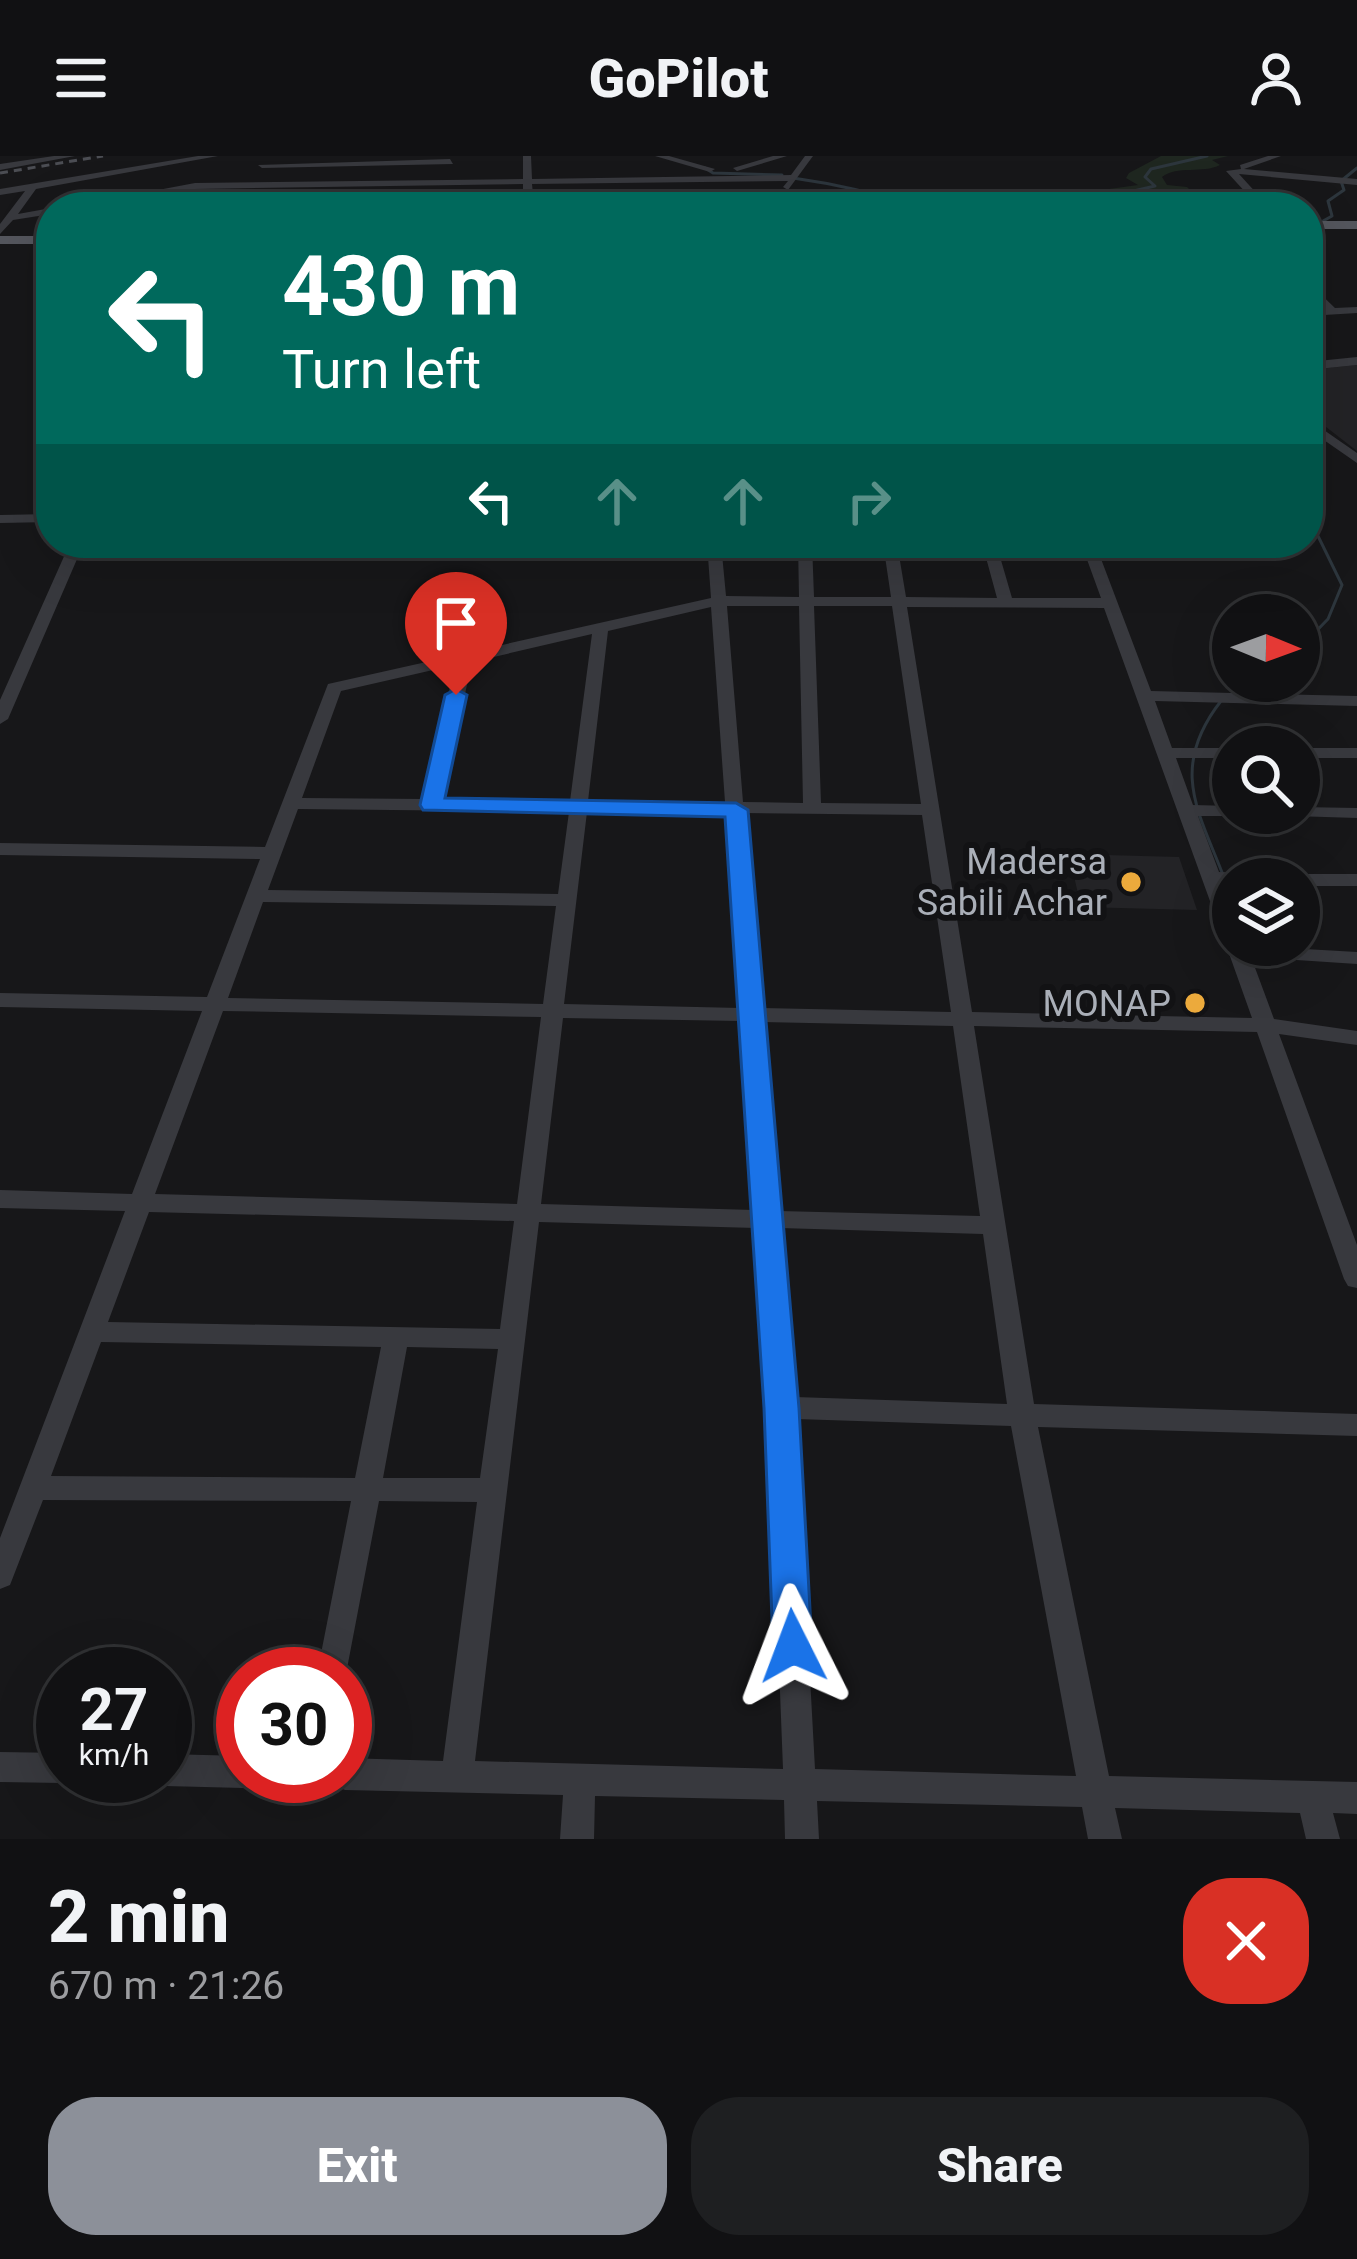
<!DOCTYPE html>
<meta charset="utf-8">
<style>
body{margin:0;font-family:Roboto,sans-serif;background:#1e1f21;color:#f1f3f6;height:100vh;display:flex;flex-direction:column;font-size:45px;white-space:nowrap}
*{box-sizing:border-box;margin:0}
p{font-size:39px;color:#9c9da0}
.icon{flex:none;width:66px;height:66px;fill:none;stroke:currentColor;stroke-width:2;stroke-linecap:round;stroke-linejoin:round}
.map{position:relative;height:1683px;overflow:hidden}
.panel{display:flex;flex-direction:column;background:#111113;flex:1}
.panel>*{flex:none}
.top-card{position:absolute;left:36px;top:36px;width:1287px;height:366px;border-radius:48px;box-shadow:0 12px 48px #0002,0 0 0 3px #303133;background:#00695c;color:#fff;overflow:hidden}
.needle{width:78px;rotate:91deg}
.tools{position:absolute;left:1212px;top:438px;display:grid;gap:24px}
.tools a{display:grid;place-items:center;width:108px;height:108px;border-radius:50%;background:#111113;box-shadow:0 12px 48px #0002,0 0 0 3px #303133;font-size:60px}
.speed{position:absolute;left:36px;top:1491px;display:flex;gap:24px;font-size:60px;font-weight:700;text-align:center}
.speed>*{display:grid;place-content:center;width:156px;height:156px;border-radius:50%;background:#111113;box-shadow:0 12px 48px #0002,0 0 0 3px #303133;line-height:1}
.speed small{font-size:30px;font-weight:400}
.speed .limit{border:18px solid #d22;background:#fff;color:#111}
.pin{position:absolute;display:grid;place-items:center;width:102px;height:102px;color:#fff;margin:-123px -51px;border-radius:50% 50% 50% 0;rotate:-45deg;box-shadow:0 0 12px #0007}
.pin .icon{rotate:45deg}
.me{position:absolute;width:132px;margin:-66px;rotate:357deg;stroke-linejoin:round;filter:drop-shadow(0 0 9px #0008)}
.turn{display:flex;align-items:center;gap:42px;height:252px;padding:0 48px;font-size:54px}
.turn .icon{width:156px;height:156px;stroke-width:2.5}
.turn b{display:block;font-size:84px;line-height:102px}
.lanes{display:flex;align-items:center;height:114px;padding:0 48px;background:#0003;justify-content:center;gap:60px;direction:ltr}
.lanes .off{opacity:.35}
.round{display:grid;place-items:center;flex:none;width:126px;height:126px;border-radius:48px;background:#1e1f21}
.summary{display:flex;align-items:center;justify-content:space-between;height:204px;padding:0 48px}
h1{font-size:72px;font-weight:800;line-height:90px}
.button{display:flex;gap:24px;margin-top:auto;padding:24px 48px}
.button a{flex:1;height:138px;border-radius:48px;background:#8c9099;color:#fff;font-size:48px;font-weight:800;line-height:138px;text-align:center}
.button a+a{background:#1e1f21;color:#f1f3f6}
header{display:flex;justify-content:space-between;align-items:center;height:156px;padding:0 48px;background:#111113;font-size:54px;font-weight:800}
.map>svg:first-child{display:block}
.built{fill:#232326}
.green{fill:#1f2720}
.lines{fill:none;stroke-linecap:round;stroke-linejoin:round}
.stream-far1{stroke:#2d363d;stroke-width:3}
.stream{stroke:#2d363d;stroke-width:4.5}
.minor{fill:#38393e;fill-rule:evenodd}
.major{fill:#54565d;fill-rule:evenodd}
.rail{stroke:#4b4d53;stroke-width:3;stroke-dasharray:8 6;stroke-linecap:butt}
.route{fill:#1a73e8;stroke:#114b97;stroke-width:3}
.poi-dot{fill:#ecaa3c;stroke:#121214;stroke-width:4.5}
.labels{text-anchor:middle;stroke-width:12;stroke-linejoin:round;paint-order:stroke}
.poi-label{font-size:36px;fill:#aaafb8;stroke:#121214;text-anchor:end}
</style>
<header><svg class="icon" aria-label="menu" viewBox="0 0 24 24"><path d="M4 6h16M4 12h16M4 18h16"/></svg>GoPilot<svg class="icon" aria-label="person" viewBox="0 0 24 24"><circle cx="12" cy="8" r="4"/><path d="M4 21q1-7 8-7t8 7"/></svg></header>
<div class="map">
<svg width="1357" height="1683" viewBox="0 0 1357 1683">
<rect width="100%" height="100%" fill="#171719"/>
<path class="built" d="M1357,209V295L1308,257V214Z
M1069,698L1179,701L1197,754L1081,751Z"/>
<path class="green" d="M1161,0H1228L1212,4L1220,9C1203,18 1177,9 1162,21L1167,29L1187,31L1203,47H1246L1250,51H1040L1080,37L1138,29L1126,22L1129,17Z"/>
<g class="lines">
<path class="stream-far1" d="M705,12L713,17L782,19
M793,22C836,28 876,37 917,51
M1064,51L1155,30L1145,21L1151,13L1207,0
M1323,65L1332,60L1328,45L1344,34L1341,25L1357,12
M1299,493L1328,463L1342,429L1318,380L1308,373
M1230,539L1256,525
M1221,545C1163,619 1206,665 1231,741"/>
<path class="stream" d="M1230,738L1233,749"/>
<path class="minor" d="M54,0H75L0,14V8Z
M198,0H218L36,33L18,58L51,52V58L13,64L0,78V68L25,35L0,39V33Z
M523,0H531L532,23L791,19L805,0H813L788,34L783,31L788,25L532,28L533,38L528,41L523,38V28L195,33L90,51H68L195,27L523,23Z
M655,0H669L715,13L710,16Z
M773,0H787L737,15L733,12Z
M1268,0H1281L1244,13L1357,23V29L1239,18L1269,51H1259L1226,15L1241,13L1240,9Z
M450,3L453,8L262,12L258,9Z
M851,36L861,51H851L846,39Z
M780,40L783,45L607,49L602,46L607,43Z
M528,44L531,49L286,51L291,48Z
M1308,126L1335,152L1357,151V157L1308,160V154L1324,153L1308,135Z
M1357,201V209L1308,214V206Z
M1308,263L1357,297V307L1308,273Z
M51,358V366L0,367V359Z
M70,387H84L8,563L0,568V544Z
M707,387H721L726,440L799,441L798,387H812L814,441H891L883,387H897L906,441L997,442L982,387H996L1012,442H1101L1081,387H1095L1151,535L1357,540V550L1155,545L1172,592H1233V602H1176L1193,649L1233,650V657H1241L1233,660H1198L1219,716L1255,717L1265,723H1233V728H1223L1233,754V789L1357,796V808L1251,801L1274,863L1357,875V889L1279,878L1357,1089V1132L1348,1130L1344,1123L1257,876L974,870L1034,1248L1357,1258V1280L1038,1271L1109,1620L1357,1626V1658L1333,1657L1340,1683H1306L1300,1657L1115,1652L1122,1683H1088L1082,1651L817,1645L819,1683H785L784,1644L595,1640L594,1683H560L563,1639L345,1634L334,1629L330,1620H345V1602L443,1605L477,1346L379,1345L345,1523V1518H317L351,1345L43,1344L10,1429L0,1433V1382L125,1055L0,1052V1034L132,1038L202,855L0,851V837L207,841L260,703L0,699V687L265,691L328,528L711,442ZM727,450H799L803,647L743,646ZM814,450H892L921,648L821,647ZM711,451L725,646L588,645L608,475ZM907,451L1104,452L1223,781L1228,786L1226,789L1252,862L972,856ZM592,478L570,645L442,643L472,506ZM455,509L424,643L302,642L341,535ZM298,653L569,656L558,738L268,734ZM587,656L726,657L740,852L564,848ZM744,657L922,659L951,856L761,852ZM263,746L556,750L543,848L228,842ZM223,855L541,861L517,1048L155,1038ZM563,862L741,865L754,1054L541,1048ZM762,866L953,870L980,1060L779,1055ZM149,1056L514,1065L500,1173L108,1166ZM539,1066L756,1072L769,1252L783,1613L475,1605ZM780,1072L983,1078L1007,1248L795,1241ZM101,1186L381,1191L355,1322L51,1320ZM407,1191L498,1193L480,1322H383ZM796,1263L1011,1270L1076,1620L815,1613Z
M1299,592H1357V602H1299Z
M1299,651L1357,652V662L1293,660L1291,657H1299Z
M1299,718H1357V730H1299V723H1290Z
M0,1596L63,1597V1620H76L63,1627L0,1626Z
M165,1598L243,1600V1620H257L254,1627L243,1632L165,1630L154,1625L151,1620H165Z"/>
<path class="major" d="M1308,65H1357V73H1308Z
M0,80H51V88H0Z"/>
<path class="rail" d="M0,17L103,0"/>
</g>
<path class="route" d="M456,533L467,539L445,642L736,647L748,654L799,1252L812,1490L807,1502L793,1507L779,1502L773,1490L764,1252L725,661L423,654L420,649L445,539Z"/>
<g class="poi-dot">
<circle cx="1131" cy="726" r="12"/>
<circle cx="1195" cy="847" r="12"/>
</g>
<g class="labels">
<g class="poi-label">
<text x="1107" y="718">Madersa<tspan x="1107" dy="41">Sabili Achar</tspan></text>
<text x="1171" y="860">MONAP</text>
</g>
</g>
</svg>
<div class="tools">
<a><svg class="needle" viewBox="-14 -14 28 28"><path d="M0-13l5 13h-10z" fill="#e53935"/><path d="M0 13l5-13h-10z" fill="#9c9da0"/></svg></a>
<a><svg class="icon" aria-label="search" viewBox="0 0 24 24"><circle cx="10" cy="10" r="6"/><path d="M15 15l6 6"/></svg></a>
<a><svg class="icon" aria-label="layers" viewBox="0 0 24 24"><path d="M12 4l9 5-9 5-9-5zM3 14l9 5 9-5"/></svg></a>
</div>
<div class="speed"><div>27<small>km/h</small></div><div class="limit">30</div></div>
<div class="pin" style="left:456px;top:539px;background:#d93025"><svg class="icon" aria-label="arrive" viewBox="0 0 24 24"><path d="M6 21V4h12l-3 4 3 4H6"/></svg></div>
<svg class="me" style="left:793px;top:1490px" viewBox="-20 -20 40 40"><path d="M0-17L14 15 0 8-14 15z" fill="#1a73e8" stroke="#fff" stroke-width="4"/></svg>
<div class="top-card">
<div class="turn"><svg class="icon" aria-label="left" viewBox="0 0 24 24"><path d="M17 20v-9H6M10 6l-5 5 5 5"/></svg><div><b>430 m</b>Turn left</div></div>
<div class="lanes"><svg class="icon" aria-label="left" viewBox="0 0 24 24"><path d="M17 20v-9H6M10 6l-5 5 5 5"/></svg><svg class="icon off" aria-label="ahead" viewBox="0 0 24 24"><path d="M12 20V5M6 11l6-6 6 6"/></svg><svg class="icon off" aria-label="ahead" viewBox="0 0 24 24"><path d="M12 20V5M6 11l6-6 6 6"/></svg><svg class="icon off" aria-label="right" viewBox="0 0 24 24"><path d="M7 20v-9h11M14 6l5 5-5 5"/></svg></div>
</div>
</div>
<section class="panel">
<div class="summary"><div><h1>2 min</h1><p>670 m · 21:26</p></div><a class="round" style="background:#d93025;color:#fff"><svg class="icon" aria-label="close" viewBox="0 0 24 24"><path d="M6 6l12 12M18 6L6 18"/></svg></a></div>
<div class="button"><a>Exit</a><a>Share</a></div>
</section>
